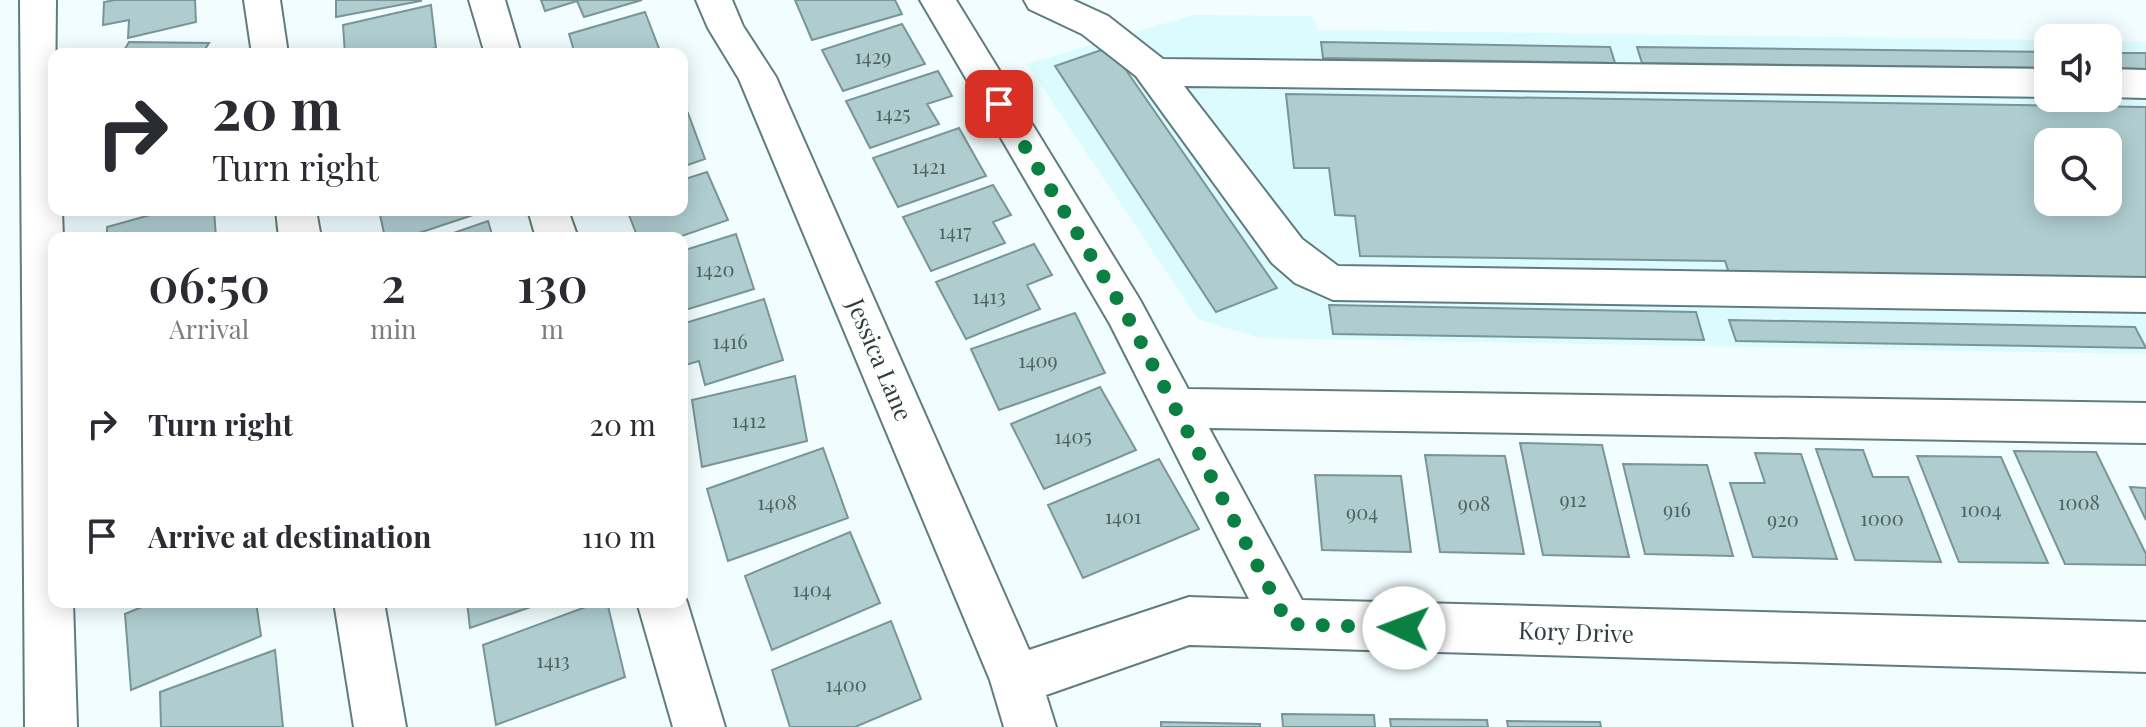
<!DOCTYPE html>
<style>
body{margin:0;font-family:"Playfair Display",serif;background:#f2f2f3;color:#2b2b33;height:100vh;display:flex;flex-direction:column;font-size:30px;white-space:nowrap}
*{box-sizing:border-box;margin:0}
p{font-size:26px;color:#7c7c81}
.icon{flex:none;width:44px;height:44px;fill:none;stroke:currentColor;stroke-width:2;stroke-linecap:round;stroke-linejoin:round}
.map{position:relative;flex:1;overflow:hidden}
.side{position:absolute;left:48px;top:232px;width:640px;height:376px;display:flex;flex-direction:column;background:#fff;border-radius:16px;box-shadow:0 4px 20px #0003}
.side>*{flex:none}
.guide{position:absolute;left:48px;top:48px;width:640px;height:168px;border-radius:16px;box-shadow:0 4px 20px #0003;background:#fff;color:#2b2b33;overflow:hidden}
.buttons{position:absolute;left:2034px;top:24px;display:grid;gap:16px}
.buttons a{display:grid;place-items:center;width:88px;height:88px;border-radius:16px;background:#fff;box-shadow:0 4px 20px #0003;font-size:40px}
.pin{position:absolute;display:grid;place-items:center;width:68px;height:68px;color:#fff;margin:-34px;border-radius:16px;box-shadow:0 4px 12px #0006}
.me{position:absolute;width:88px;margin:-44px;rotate:272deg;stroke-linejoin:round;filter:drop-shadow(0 0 6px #0008)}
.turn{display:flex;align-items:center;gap:28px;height:168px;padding:0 32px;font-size:36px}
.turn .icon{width:104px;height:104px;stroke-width:2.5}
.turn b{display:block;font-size:56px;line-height:68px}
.eta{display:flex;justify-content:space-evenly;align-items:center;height:136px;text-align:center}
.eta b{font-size:48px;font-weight:600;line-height:56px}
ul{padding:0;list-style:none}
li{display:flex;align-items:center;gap:24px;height:112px;padding:0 32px}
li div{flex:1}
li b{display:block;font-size:30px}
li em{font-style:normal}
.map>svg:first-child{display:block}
.built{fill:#dbfbfe;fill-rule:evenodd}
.building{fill:#afcdcf;stroke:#789597;stroke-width:2;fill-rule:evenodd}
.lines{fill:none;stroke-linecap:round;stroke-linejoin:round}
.minor-casing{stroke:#607c7e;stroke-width:4}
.minor{fill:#fff;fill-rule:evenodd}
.route{stroke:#0b8043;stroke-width:14;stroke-dasharray:0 25.2}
.labels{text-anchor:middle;stroke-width:6;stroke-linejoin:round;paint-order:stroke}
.number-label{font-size:20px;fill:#506162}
.street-label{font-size:24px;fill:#313d3e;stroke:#fff}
</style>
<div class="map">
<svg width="2146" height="727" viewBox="0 0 2146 727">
<rect width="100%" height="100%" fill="#f1fdfe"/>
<path class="built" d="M1194,15L1312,16L1318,30L2048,40V98H2108V41L2146,42V354L1260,338L1198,319L1027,64ZM2048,142H2108V202H2048Z"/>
<path class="building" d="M115,0H195L196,22L128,38L129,20L103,25L104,2Z
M336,0H421V1L336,17Z
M541,0H642L584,17L577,1L545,11Z
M795,0H895L902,14L812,40Z
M431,5L436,48L411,54H345L343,25Z
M645,12L660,51L650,54H575L569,34Z
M902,24L925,64L843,91L822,50Z
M129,42L209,43L202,54H122Z
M1321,42L1610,47L1615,63L1323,58Z
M1110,47L1277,288L1216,312L1055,66Z
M1637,47L2048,52V68L1642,63Z
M2108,53H2146V69L2108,68Z
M938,71L952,96L927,104L939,124L870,148L846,101Z
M1286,94L2146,107V279L1729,273L1725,261L1360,256L1355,216L1335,215L1329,168H1294ZM2048,142H2108V202H2048Z
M688,113L705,159L682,167V115Z
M959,128L986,176L898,207L873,158Z
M707,172L728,220L676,238H638L627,210H682V180Z
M993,185L1011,215L993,222L1005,243L931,271L903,217Z
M168,210H214L216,238H107V227Z
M379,210H484L485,211L404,238H385Z
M488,221L493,238H439Z
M736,234L754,289L682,311V251Z
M1034,244L1052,275L1027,285L1040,309L966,339L936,282Z
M764,299L783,360L705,385L699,361L682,366V324Z
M1329,305L1696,312L1704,340L1333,334Z
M1075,313L1105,373L999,410L971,349Z
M1729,320L2135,327L2146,348L1736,341Z
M795,376L807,441L702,467L692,400Z
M1100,387L1136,450L1044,489L1011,424Z
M1520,443L1602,445L1629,557L1543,555Z
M823,448L848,518L728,561L707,489Z
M1816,449L1863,450L1873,477H1908L1941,562L1855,560Z
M2014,451L2096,452L2146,554V565L2065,564Z
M1755,453L1801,454L1837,559L1753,557L1730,483H1765Z
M1425,455L1505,456L1524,554L1440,552Z
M1917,456L2001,457L2048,563L1959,562Z
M1159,459L1199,529L1083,578L1048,505Z
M1623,464L1707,465L1733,556L1645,554Z
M1315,475L1401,476L1411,552L1322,550Z
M2130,487L2146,488V520Z
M850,532L880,603L772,650L745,576Z
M154,602H256L261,636L131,690L125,614Z
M467,602H545L470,628Z
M599,602H607L625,677L496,725L483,645Z
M891,621L921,699L855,727H790L772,670Z
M275,650L283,727H161L160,692Z
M1282,714L1374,715L1375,727H1283Z
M1390,719L1487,720L1488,727H1391Z
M1507,721L1600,722L1601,727H1508Z
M1161,722L1260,724V727H1161Z"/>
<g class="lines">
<g class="minor-casing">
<path id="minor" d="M20,0H56L54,210H62L63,238H54V602H73L77,727H25Z
M244,0H280L288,54H252Z
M469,0H505L521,54H485Z
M696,0H732L743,26L776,77L1029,650L1189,597L1249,599L1110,324L920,0H956L1140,300L1188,389L2146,403V443L1209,428L1302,600L2146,622V672L1189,645L1046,695L1056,727H1004L990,680L739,79L708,28Z
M1024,0H1073L1108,16L1163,59L2048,69V97L1184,86L1302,239L1338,266L2146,278V312L1333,300L1295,283L1272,263L1136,76L1082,34L1029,9Z
M2108,69L2146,70V98L2108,97Z
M276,210H316L321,238H279Z
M528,210H568L578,238H536Z
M682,591L687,602L725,727H673L637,602H682Z
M334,602H384L406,727H354Z"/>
</g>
<use href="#minor" class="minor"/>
</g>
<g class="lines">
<path class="route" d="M999,104L1125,312L1288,624L1404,628"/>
</g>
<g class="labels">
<g class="number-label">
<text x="873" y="64">1429</text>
<text x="893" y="121">1425</text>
<text x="929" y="174">1421</text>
<text x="955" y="239">1417</text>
<text x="715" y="277">1420</text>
<text x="989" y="304">1413</text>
<text x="730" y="349">1416</text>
<text x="1038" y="368">1409</text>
<text x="749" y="428">1412</text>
<text x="1073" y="444">1405</text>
<text x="1573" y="507">912</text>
<text x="777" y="510">1408</text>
<text x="2079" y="510">1008</text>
<text x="1474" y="511">908</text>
<text x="1677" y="517">916</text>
<text x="1981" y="517">1004</text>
<text x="1362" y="520">904</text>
<text x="1123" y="524">1401</text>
<text x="1882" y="526">1000</text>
<text x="1783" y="527">920</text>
<text x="812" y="597">1404</text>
<text x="553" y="668">1413</text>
<text x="846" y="692">1400</text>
</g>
<g class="street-label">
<text transform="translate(879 360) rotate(67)" y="8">Jessica Lane</text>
<text transform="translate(1576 633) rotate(2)" y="8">Kory Drive</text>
</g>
</g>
</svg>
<div class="buttons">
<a><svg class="icon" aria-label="sound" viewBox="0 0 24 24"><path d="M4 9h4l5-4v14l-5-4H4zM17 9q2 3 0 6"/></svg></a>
<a><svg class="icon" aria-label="search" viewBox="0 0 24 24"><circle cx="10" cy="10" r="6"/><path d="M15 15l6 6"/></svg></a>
</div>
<div class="pin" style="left:999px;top:104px;background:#d93025"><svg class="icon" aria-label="arrive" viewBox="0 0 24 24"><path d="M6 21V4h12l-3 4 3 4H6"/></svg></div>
<svg class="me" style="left:1404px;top:628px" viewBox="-20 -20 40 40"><circle r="19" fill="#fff"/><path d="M0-13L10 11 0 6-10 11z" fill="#0b8043"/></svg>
<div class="guide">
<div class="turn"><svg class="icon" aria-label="right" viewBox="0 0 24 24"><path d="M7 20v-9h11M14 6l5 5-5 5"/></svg><div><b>20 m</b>Turn right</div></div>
</div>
<section class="side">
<div class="eta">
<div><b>06:50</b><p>Arrival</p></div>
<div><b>2</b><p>min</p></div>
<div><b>130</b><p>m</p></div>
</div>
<ul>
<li><svg class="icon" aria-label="right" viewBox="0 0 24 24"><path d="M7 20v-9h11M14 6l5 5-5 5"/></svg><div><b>Turn right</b></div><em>20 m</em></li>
<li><svg class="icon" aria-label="arrive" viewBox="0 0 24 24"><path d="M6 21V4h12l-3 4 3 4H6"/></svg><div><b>Arrive at destination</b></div><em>110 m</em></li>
</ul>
</section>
</div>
